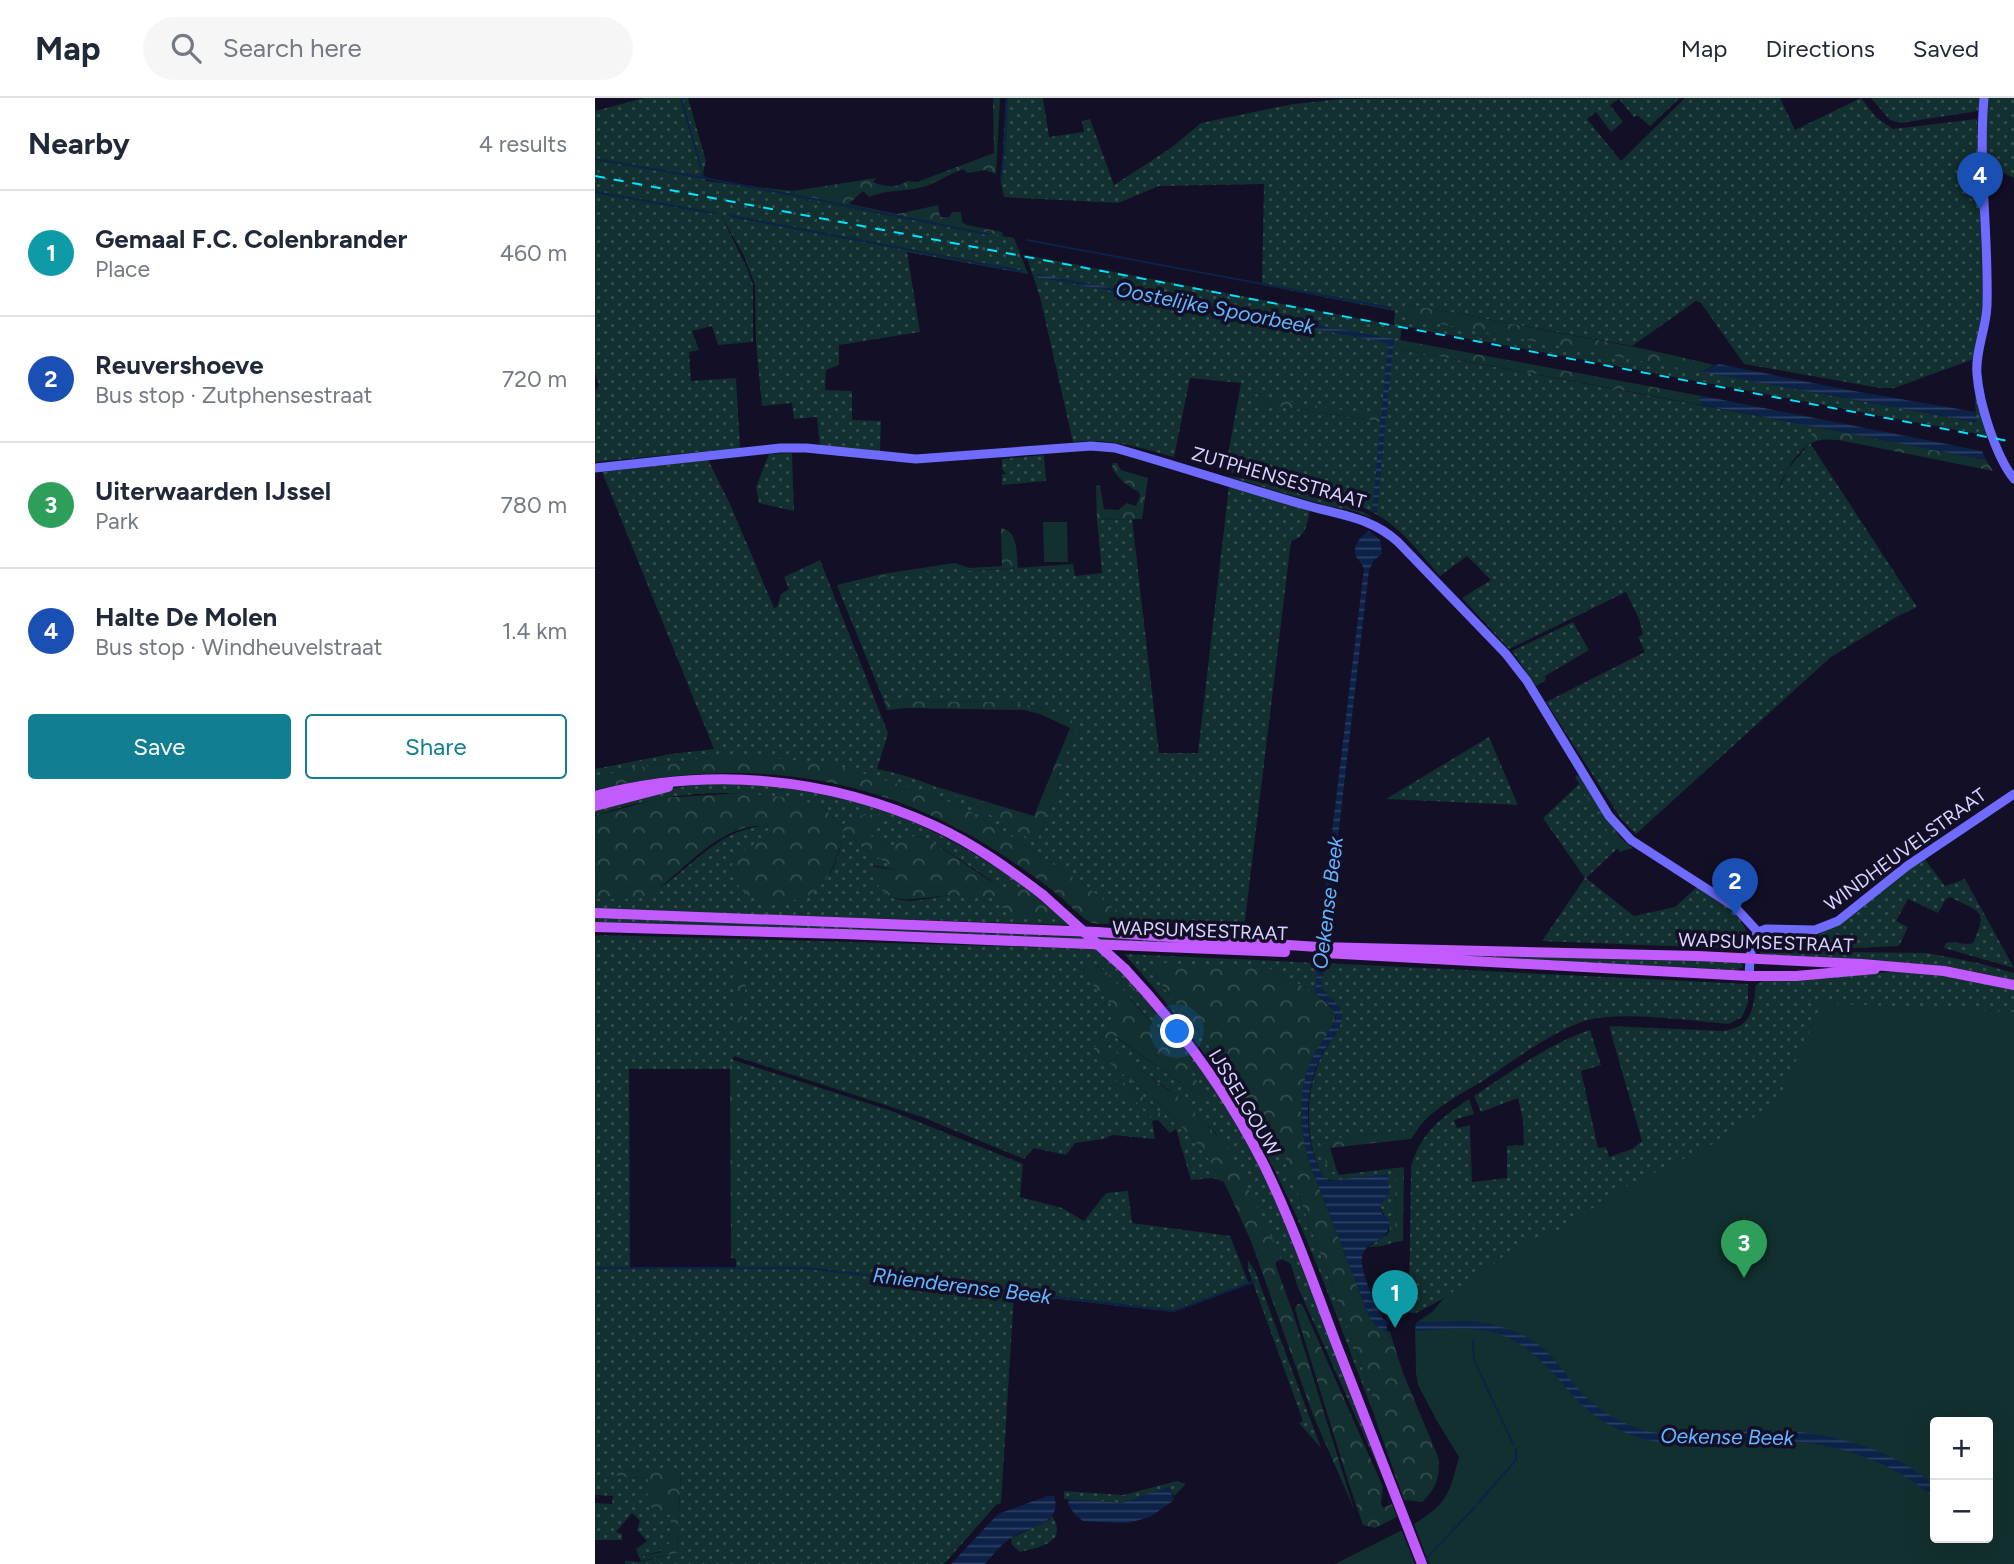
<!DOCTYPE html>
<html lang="en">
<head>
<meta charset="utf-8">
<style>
  :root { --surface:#fff; --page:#f6f6f7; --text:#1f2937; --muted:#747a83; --line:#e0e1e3; --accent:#117e91 }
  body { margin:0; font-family:Figtree,sans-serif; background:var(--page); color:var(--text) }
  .controls { position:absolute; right:21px; bottom:21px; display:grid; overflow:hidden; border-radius:7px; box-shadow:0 7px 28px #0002 }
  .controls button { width:63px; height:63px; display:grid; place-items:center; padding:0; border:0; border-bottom:2px solid var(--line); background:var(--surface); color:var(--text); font:35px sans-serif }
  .you { position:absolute; left:583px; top:934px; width:24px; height:24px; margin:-18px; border:5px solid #fff; border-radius:50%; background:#1a73e8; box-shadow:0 0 0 10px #1a73e833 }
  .badge { display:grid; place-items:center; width:46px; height:46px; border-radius:50%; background:var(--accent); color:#fff; font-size:23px; font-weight:700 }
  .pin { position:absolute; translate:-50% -58px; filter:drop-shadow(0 2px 4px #0008) }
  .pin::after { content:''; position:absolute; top:37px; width:24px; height:21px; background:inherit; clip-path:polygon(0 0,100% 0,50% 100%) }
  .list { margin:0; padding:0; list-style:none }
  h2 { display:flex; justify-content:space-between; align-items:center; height:91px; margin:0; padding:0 28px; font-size:30px }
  h2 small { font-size:23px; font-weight:400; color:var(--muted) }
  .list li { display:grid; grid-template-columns:46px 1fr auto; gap:21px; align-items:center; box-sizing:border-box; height:126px; padding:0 28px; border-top:2px solid var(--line) }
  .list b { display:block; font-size:26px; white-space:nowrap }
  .list p { margin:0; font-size:23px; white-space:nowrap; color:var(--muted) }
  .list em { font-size:23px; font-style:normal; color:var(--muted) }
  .actions { display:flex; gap:14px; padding:21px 28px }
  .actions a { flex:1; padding:16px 0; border:2px solid var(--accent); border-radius:7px; text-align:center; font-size:24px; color:var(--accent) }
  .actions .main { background:var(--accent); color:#fff }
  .icon { flex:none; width:38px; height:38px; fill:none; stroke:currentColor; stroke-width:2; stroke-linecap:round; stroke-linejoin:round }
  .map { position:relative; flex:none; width:1419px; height:1466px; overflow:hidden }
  header { display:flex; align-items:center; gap:42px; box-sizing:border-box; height:98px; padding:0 35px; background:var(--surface); border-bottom:2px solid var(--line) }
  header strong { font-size:33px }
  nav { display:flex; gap:38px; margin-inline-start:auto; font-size:24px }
  .search { width:490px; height:63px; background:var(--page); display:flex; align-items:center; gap:18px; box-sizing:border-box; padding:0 24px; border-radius:38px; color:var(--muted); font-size:26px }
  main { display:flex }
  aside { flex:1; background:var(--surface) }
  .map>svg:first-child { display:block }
</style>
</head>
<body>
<header>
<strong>Map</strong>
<div class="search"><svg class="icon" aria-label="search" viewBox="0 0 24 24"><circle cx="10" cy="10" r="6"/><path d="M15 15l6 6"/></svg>Search here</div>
<nav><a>Map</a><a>Directions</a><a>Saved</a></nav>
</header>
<main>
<aside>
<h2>Nearby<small>4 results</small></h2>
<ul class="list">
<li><span class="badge" style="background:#0f9aa8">1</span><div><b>Gemaal F.C. Colenbrander</b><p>Place</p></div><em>460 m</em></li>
<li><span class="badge" style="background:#1a4fb4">2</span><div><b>Reuvershoeve</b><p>Bus stop · Zutphensestraat</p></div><em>720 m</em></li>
<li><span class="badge" style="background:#2e9e5b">3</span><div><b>Uiterwaarden IJssel</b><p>Park</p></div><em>780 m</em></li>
<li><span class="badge" style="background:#1a4fb4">4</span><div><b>Halte De Molen</b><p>Bus stop · Windheuvelstraat</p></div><em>1.4 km</em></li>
</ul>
<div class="actions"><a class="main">Save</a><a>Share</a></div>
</aside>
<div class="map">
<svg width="1419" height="1466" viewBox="0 0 1419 1466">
  <defs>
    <pattern id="grass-dots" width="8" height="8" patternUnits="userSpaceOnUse" patternTransform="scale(1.75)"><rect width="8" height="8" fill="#12302f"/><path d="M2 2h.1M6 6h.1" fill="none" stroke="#344d4e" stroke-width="1.8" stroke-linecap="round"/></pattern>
    <pattern id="forest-crowns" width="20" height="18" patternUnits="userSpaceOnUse" patternTransform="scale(1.75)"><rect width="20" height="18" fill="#12302f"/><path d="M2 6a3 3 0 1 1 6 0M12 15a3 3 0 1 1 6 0" fill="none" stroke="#344d4e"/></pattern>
    <pattern id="water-rules" width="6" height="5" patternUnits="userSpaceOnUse" patternTransform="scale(1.75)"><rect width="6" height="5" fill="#0c2248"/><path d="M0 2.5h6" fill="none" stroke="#2f4163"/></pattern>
  </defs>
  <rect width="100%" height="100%" fill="#130f26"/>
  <path fill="url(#grass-dots)" fill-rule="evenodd" d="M 49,0 L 93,0 L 111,63 L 108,74 L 111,83 L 198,93 L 199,97 L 213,103 L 419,140 L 433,176 L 312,154 L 325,234 L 244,247 L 244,267 L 231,272 L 230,292 L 257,293 L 257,322 L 286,323 L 285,354 L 225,348 L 222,319 L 199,321 L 197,305 L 167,308 L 161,244 L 160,187 L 149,158 L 126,117 L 152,170 L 158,187 L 158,244 L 123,247 L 117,228 L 97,233 L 104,252 L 94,254 L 96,283 L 141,280 L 145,350 L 0,364 L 0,294 L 4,287 L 0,276 L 0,13 Z
    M 411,0 L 448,0 L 454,39 L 489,34 L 487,23 L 495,21 L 519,87 L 576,50 L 606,25 L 698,6 L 746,1 L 1085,0 L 1055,28 L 1042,17 L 1039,19 L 1024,1 L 1015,7 L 1028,24 L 1016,34 L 1001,14 L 992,21 L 1026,63 L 1090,0 L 1185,0 L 1200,32 L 1266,0 L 1281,19 L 1298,31 L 1382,21 L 1388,204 L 1379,261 L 1299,290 L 1285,290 L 1149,266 L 1106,205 L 1101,203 L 1037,248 L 811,206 L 809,219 L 1381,324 L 1379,270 L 1394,338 L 807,228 L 804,251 L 1222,329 C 1211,355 1186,361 1183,394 L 1192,372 L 1215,345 L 1322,509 L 1303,518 L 1236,559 L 1041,736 L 1026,721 L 951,604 L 1050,554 L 1043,539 L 1048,536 L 1044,521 L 1031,494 L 914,551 L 867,500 L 896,482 L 872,458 L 845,478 C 827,458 808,432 784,418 C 743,392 677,386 630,373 L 646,285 L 595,280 L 579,359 C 545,350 513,339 478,344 L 445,199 L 431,157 L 799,227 L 800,213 L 667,187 L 669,86 L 564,88 L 523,105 L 409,99 L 406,85 ZM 659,304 L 785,318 L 785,324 L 784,324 Z
    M 1276,0 L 1385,0 L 1383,13 L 1306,25 L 1295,22 Z
    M 1393,0 L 1419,0 L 1419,80 L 1391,67 L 1390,28 Z
    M 197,355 L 199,413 L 164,405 L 161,389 L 174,356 Z
    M 449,357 L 451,383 L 407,387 L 407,376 L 411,376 L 407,371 L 407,361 Z
    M 113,362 L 135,406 L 179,510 L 182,509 L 186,496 L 194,491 L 189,479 L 225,462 L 293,635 L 282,671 C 340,682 392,712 441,745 L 465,685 L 461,682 L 483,626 L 445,609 L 414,604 L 289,603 L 243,490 L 288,479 L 361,468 L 381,473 L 478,466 L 480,478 L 507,475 L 502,422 L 537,421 L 564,655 L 603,655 L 634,388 L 715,412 C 712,426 711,439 696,443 L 649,830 L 537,825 L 491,788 L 419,740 L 376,714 L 336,696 L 116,659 L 38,670 L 0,680 L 0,671 L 76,656 L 119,651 L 7,374 Z
    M 631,378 C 655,380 763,406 778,420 L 759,413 L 730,407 Z
    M 978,524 L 994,552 L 950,578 L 951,582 L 941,588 L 917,553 Z
    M 894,639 L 923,707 L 791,701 Z
    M 123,684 C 149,685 178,683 204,688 C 290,706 358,738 429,788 L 425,794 L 409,791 L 349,751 L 324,738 L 293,751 L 272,735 L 274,730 L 285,730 L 254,723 L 246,728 L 226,707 C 194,703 161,696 129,695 C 85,695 41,703 0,718 L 0,709 L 56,693 Z
    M 984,686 L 1023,750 L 991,780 L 1039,818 L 1080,809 L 1102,789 C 1122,802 1162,822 1150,851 L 947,843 L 990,780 L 948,720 Z
    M 166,728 L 175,729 L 175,736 L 140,760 L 180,803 C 225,803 244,775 248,731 L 270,752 L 309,774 L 278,767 C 282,776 287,791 294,797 C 311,809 336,799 355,797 C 368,796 381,803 393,797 L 419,818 C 438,816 461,814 476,827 L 0,811 L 0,800 C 14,801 48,801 60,793 C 97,770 120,734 166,728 Z
    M 1329,760 L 1350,788 L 1370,781 L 1419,870 L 1349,850 L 1351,845 C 1360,842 1369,848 1378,845 C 1394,811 1384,814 1355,799 L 1351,801 L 1343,815 L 1313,801 L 1301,823 L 1313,829 L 1304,848 L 1238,851 L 1231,848 L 1224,838 L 1225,835 Z
    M 0,820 L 566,839 L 615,847 L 0,827 Z
    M 1171,835 L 1217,837 L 1224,849 L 1236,854 L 1332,855 L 1383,865 L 1419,875 L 1419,883 C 1338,860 1250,862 1166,856 L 1162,850 L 1164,839 Z
    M 5,837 L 505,851 C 573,923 635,1000 677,1092 C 722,1192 753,1297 796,1398 L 702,1187 L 696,1166 L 687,1161 L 621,1035 L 573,991 L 512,949 L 519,938 L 607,1000 L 591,968 L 598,961 L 593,955 L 585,960 L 534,898 L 535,886 L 528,892 L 504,868 L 489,870 L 488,876 L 522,912 L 498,952 L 570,1010 L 608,1053 L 629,1084 L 618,1080 L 596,1082 L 581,1031 L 555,1005 L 523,980 L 556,1016 L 560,1041 L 518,1037 L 508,1041 L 480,1045 L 471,1057 L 439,1050 L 429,1061 L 327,1019 L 139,958 L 138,962 L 294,1012 L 428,1066 L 425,1099 L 467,1110 L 489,1123 L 511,1095 L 533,1093 L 537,1125 L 635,1138 L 654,1186 L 578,1214 L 419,1196 L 406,1405 L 401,1407 L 349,1466 L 30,1466 L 30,1463 L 44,1464 L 82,1455 L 86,1374 L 19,1372 L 23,1379 L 53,1380 L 76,1417 L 74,1446 L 66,1453 L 44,1459 L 41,1451 L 52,1443 L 42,1432 L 45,1423 L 37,1415 L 21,1434 L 27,1436 L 27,1442 L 0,1442 L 0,1405 L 17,1406 L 18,1398 L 0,1397 L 0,838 ZM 34,971 L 141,971 L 141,1170 L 35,1169 Z
    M 733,851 L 1141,862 L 1148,867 L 1148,869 L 1142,872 Z
    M 529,856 L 723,865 L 720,895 L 675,871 L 559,877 L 623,959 L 689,1057 L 775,1291 L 779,1306 L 778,1314 C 748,1237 721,1157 685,1083 C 644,1000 592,925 529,856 Z
    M 729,865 L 1153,886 L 1153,905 L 1147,919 L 1134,926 C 1095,923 1018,911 984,925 C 951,938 921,961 891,981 C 868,995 838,1009 822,1032 L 725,1042 L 734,1074 L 742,1073 L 744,1077 L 801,1070 L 800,1144 L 787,1148 L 773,1149 L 793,1136 L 795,1131 L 785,1108 L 794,1093 L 730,1081 C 710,1048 709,999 724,964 C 727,955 733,948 738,940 C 743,931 742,918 744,908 L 726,891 Z
    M 1308,873 L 1334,874 L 1419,891 L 1419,981 L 859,1195 L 821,1215 L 814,1215 L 816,1070 C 824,1036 847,1019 874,1001 L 879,1016 L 859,1022 L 862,1030 L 875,1027 L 877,1084 L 912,1080 L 912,1048 L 929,1047 L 928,1022 L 923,1000 L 886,1014 L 879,998 C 916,974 953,946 995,932 L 1006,967 L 986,973 L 1003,1050 L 1011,1049 L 1014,1059 L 1037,1051 L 1047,1043 L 1014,928 L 1128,933 C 1157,929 1158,912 1161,887 L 1168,883 Z
    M 653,1162 L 660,1173 L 726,1350 L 704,1325 L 708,1323 L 653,1171 Z
    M 582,1383 L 591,1386 L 579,1398 L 574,1390 L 527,1405 L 469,1401 L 469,1393 L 528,1397 Z
    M 457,1418 C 474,1445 444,1449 425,1454 L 417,1447 L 416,1440 L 454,1422 Z"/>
  <path fill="url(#forest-crowns)" d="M 398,0 L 405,0 L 401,76 L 390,72 L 373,75 L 368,71 C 355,76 344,83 331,88 C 313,94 292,91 274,99 L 268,93 L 254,106 L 303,116 L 343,107 L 345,119 L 354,119 L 357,114 L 366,114 L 367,124 L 372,127 L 407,134 L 408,138 L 213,103 L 199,97 L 198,93 L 281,80 L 278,84 C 288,89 304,90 312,83 L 322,84 L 399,55 Z
    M 811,206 L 1050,251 L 1120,267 L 1106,274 L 818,221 L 809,219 Z
    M 805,242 L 1107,298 L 1104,301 L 1107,307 L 804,251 Z
    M 659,298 L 785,318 L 785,324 L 658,304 Z
    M 1222,329 L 1391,362 L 1398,373 L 1244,342 C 1235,342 1225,340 1217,345 C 1201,353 1187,378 1183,394 L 1179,393 L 1191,367 Z
    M 518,365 L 522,365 L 526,372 L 553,380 L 547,421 L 502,422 L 501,387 L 505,388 L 509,411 L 523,412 L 532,405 L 541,408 L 545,398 L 544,394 C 533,389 523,380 517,370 Z
    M 406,430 C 424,434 421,454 423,470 L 374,473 L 361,469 L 288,479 L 243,490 L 242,487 L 287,476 L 360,465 L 374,470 L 407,468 Z
    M 289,603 L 414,604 L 445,609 L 484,626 L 461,681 L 465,685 L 441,745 L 379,707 L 339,688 L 439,718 L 475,630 L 445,616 L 429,612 L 313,610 L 292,612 Z
    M 116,659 L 177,660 L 237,666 L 336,696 L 376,714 L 419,740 L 491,788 L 537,825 C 528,825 502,828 495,824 C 486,820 472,804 463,797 C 442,780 420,765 398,751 C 274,672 140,659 0,692 L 0,680 L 38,670 Z
    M 984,677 L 1024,738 L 1037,750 L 1025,754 L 980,679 Z
    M 149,695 L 193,700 L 226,707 L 246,728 L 261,718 L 283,716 L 288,720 L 288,726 L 285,730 L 274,730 L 272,735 L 292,750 L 319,738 C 326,738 332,742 339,746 C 364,759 399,791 424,794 L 429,788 L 469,821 L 439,817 L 419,819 L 393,797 C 382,804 368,797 356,797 C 323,799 284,815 276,768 L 305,773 L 270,752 L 249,732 C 245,753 238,777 222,792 C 207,806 165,809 149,794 C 141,787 137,775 137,765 L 145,755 L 175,736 L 175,729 C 137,722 103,757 76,780 C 69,785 63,793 55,796 C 39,802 17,802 0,800 L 0,718 L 65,700 Z
    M 138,847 L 151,885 L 146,930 L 138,936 Z
    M 570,865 L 675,871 L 720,895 L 740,913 C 742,929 726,943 719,957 C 702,991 704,1030 715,1066 L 775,1220 L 781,1228 L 795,1234 L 808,1275 L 843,1359 C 846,1378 841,1391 827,1404 L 809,1402 L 778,1314 L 779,1306 L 775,1291 L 689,1057 L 623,959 L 557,874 Z
    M 496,868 L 506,869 L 528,892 L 535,886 L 540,892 L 534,899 L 585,960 L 593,955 L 598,962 L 592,969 L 611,996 L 607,1000 L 520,938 L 512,948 L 587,1002 L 633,1048 L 687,1161 L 681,1164 L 681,1168 L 698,1215 L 759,1411 L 718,1317 L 656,1143 L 629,1084 L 608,1053 L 570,1010 L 498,952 L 521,912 L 488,876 L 489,870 Z
    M 135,966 L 141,971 L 141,1161 L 136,1160 Z
    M 523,980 L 555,1005 L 581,1031 L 575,1035 L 563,1022 L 557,1023 L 556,1016 L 519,986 Z
    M 822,1032 L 816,1041 L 735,1050 L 742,1073 L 734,1074 L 724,1042 Z
    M 809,1069 L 808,1143 L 800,1144 L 801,1070 Z
    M 702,1206 L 707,1206 L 788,1389 L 786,1406 L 788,1410 L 797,1406 L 802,1419 L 780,1430 L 768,1427 L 753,1383 L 700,1211 Z
    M 19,1372 L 86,1373 L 82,1455 L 46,1463 L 44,1459 L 66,1454 L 66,1446 L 74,1446 L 76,1417 L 63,1416 L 52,1404 L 53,1380 L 23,1379 Z"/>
  <path fill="#12302f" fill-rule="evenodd" d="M 448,424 L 472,424 L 473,464 L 449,464 Z
    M 1227,905 L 1419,914 L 1419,1466 L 834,1466 L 819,1426 C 853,1405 854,1396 864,1359 L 842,1323 L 823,1287 L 821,1275 L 820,1228 L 825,1222 L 837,1214 L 849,1200 L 928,1145 L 961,1134 L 1032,1088 L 1113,1049 L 1175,1009 L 1187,994 ZM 1340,1324 L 1393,1324 L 1393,1440 L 1340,1440 Z
    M 805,1433 L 807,1433 L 820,1466 L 740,1466 Z"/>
  <path fill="url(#water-rules)" d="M 442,176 L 799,241 L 782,414 L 777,414 L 793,245 L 442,179 Z
    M 1124,266 L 1253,292 L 1381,314 L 1382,324 L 1106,274 Z
    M 1108,298 L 1387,353 L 1391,362 L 1107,307 L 1104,301 Z
    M 774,433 L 785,442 L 787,456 L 779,462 L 774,472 L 732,834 L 725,833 L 769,471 C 768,467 765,464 762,460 C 755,449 766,438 774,433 Z
    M 723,865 L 729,865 L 726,891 C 733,899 745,905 747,916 C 749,930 735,943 728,954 C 708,990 707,1046 730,1081 L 734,1083 L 793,1076 L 794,1094 L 785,1108 L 787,1116 L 794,1121 C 797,1147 770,1139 767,1160 C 765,1175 781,1206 787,1220 L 793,1224 L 791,1234 L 781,1228 L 775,1220 L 715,1066 C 704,1030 702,992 718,958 C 725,945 735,933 741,920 L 737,909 L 720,895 Z
    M 878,1223 C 898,1226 920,1231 938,1243 C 961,1258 973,1282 993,1301 C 1007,1314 1030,1327 1048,1332 C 1079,1341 1113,1334 1144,1332 C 1211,1329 1289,1342 1340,1388 L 1340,1401 C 1293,1357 1220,1339 1157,1342 C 1120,1343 1081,1351 1045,1340 C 1022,1333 994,1317 978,1298 C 957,1274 938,1249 906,1237 C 880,1227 848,1232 821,1233 L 821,1224 Z
    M 574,1389 L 579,1402 L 555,1419 L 533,1425 L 520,1425 L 488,1423 L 480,1417 L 473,1406 L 474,1401 L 478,1401 L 527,1405 Z
    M 452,1398 L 459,1398 C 469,1428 430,1428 413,1442 C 405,1448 397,1458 390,1466 L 356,1466 L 403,1416 Z"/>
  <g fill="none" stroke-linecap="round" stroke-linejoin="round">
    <path stroke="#0c2248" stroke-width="2" d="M 86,0 L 106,70
      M 0,61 L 109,80
      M 107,76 L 109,80 L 213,100 L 213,103
      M 406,82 L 410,43 L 412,0
      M 0,94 L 119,115
      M 213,100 L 392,136
      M 136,118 L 426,173
      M 432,142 L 796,210
      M 728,846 L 729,834
      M 0,1170 L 62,1170
      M 68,1170 L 211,1170 L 579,1213 L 660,1183
      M 878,1242 L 879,1262 L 918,1346
      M 884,1404 L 921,1362 L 921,1351
      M 829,1463 L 880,1409"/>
    <path stroke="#6f6bff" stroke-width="9" d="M 1389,0 C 1383,69 1394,139 1392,208 C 1391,231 1380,254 1382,276 C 1384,305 1401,359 1419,381
      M 0,370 L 185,350 L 211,350 L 321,361 L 496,348 L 520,350 C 583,368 647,389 710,407 C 744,417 776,419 803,444 L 911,556 L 932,583 L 1014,718 L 1036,742 L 1140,809 L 1163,834
      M 1163,834 L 1171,831 L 1220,832 L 1243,823 L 1312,768 L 1419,696
      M 1154,878 C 1155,863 1155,846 1163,834"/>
    <path stroke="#c25bff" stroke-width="10" d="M 0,698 C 114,668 233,679 340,728 C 379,746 414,771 448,797
      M 0,708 L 73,689
      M 0,815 L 502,834 L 723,849 L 1103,858 L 1267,866 L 1349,873 L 1419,887
      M 0,829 L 248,836 L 690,854
      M 729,855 L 1154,878 L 1201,878 L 1280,871
      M 530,871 C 584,929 632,994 668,1065 C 698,1126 720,1190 744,1253 C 772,1324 800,1395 827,1466"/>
    <path stroke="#00e5ff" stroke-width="2" stroke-dasharray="10 9" stroke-linecap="butt" d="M 0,78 L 1419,344"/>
    <path stroke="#c25bff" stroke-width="10" d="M 448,797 L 530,871"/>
  </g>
  <g text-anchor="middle" stroke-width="7" stroke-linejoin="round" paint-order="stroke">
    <g font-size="19" fill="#d9d4ff" stroke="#130f26">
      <text transform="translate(684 379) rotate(16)" y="7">ZUTPHENSESTRAAT</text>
      <text transform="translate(1310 751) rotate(-36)" y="7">WINDHEUVELSTRAAT</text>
      <text transform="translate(605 832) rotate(2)" y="7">WAPSUMSESTRAAT</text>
      <text transform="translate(1171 844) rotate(2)" y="7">WAPSUMSESTRAAT</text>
      <text transform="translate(650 1004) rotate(59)" y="7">IJSSELGOUW</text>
    </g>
    <g font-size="21" font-style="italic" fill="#62b6ff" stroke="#130f26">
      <text transform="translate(620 210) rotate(11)" y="7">Oostelijke Spoorbeek</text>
      <text transform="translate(733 805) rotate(-83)" y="7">Oekense Beek</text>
      <text transform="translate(367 1188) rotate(7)" y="7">Rhienderense Beek</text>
      <text transform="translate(1132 1339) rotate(1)" y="7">Oekense Beek</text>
    </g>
  </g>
</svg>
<div class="controls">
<button>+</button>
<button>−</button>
</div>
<div class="you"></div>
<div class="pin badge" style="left:800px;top:1230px;background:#0f9aa8">1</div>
<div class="pin badge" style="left:1140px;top:818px;background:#1a4fb4">2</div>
<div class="pin badge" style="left:1149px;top:1180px;background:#2e9e5b">3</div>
<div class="pin badge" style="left:1385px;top:112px;background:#1a4fb4">4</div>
</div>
</main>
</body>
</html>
